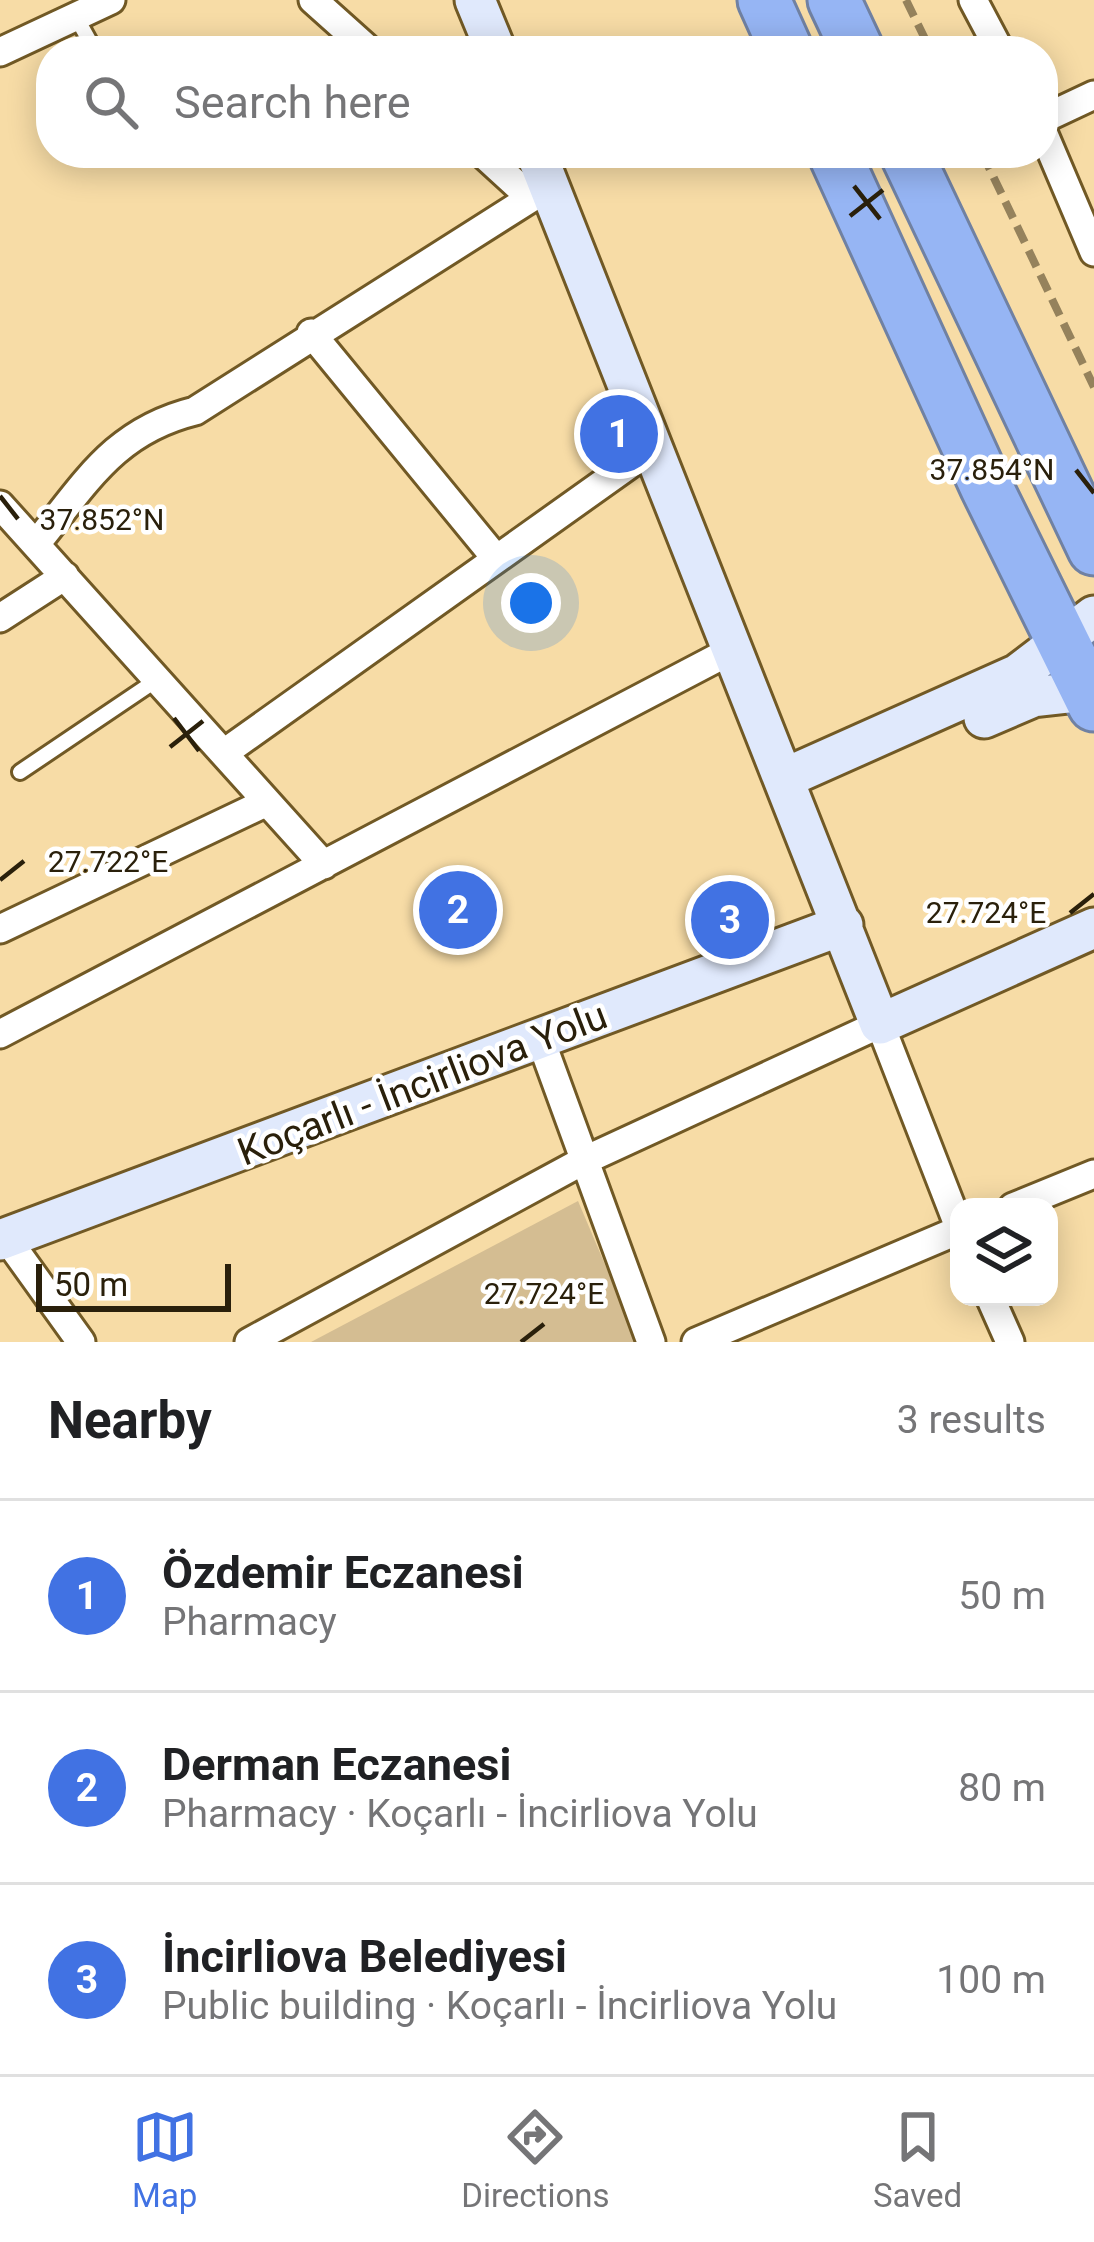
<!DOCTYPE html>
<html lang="en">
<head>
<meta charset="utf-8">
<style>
  :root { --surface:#fff; --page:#f6f6f6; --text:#202124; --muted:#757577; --line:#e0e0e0; --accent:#4172e3 }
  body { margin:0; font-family:Roboto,sans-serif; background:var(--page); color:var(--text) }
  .controls { position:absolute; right:36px; bottom:36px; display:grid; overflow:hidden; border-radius:24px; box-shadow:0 6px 30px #0003 }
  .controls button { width:108px; height:108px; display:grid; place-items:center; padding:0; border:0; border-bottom:3px solid var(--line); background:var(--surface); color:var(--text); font:60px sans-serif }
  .scale { position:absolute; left:36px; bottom:30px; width:195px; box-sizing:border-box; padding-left:12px; border:6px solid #2a200b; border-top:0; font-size:33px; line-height:42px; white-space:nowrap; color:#2a200b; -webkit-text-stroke:9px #fff; paint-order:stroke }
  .you { position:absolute; left:531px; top:603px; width:42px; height:42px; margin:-30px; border:9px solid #fff; border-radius:50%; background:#1a73e8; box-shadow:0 0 0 18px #1a73e833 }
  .badge { display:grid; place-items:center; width:78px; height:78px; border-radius:50%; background:var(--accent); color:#fff; font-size:39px; font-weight:700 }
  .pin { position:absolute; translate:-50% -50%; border:6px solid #fff; box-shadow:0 3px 12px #0006 }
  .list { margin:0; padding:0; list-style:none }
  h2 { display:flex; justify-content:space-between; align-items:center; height:156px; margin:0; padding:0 48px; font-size:51px }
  h2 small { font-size:39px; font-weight:400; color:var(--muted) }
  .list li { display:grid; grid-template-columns:78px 1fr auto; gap:36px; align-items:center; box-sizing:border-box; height:192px; padding:0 48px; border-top:3px solid var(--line) }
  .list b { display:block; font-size:45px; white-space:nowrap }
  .list p { margin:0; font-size:39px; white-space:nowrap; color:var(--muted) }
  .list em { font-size:39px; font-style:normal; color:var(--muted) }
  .icon { flex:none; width:66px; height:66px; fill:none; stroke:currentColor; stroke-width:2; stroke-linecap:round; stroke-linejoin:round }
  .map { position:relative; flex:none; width:1094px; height:1342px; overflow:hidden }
  .search { position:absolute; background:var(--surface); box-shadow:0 6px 30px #0003; left:36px; right:36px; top:36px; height:132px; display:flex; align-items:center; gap:30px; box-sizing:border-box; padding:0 42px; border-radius:48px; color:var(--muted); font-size:45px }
  .sheet { height:732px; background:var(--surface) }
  nav { display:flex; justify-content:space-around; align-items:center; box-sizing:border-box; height:168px; border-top:3px solid var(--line); background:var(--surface); font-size:33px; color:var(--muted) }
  nav a { display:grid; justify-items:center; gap:6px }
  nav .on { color:var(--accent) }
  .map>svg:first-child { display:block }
</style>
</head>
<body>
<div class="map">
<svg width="1094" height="1342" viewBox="0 0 1094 1342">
  <rect width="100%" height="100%" fill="#f7dca6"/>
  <path fill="#d4bd92" d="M 578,1201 L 638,1342 L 311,1342 Z"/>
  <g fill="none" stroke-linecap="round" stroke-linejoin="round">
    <defs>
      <path id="lane" d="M 75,15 L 95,51
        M 20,772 L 158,679"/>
      <path id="street" d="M 313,0 L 370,51
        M 973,0 L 1000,51
        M 0,52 L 111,0
        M 1043,119 L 1094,95
        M 1043,132 L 1094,252
        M 482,153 L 531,198
        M 311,333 L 494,556
        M 0,505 L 324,865
        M 36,544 C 86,483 114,431 195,411 L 550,186
        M 0,618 L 65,576
        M 224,753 L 654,447
        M 0,929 L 267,802
        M 0,1034 L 734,649
        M 540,1038 L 651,1342
        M 1013,1207 L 1094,1174
        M 7,1239 L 81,1342
        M 990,1297 L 1010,1342
        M 249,1342 L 581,1162 L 880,1024 L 959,1227
        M 696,1342 L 959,1230"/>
      <path id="secondary" d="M 475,0 L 496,51
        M 536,153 L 880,1024 L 1094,928
        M 984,718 L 1033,697 L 1094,690
        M 785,778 L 1018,674 L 1094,616
        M 0,1240 L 843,925"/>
      <path id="highway" d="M 764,0 L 787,51
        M 834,0 L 858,51
        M 834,153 L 986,486 L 1094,705
        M 906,153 L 1094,549"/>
    </defs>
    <use href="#lane" stroke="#715925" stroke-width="20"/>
    <use href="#street" stroke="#715925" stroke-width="33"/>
    <use href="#secondary" stroke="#715925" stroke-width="45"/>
    <use href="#highway" stroke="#7081a2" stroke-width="57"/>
    <use href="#lane" stroke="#fff" stroke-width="14"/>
    <use href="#street" stroke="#fff" stroke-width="27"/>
    <use href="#secondary" stroke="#e0e9fc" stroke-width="39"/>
    <use href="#highway" stroke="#96b5f4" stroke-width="51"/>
    <path stroke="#95825c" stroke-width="8" stroke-dasharray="18 9" stroke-linecap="butt" d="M 906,0 L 931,51
      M 982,153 L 1094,387"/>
  </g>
  <path fill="none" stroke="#2a200b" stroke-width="4.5" d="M 854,186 L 880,219M 850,216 L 883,190M 1076,470 L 1094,493M 0,496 L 18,519M 174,718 L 199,751M 170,747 L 203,721M 0,880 L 24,861M 1070,913 L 1094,894M 521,1342 L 544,1324"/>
  <g text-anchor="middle" stroke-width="9" stroke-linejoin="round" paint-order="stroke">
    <g font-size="39" fill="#2a200b" stroke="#fff">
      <text transform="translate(422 1083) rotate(-21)" y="14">Koçarlı - İncirliova Yolu</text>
    </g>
  </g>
  <g font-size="30" text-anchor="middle" fill="#2a200b" stroke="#fff" stroke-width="9" stroke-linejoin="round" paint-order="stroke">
    <text x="992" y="480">37.854°N</text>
    <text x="102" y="530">37.852°N</text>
    <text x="108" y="872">27.722°E</text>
    <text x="986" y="923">27.724°E</text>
    <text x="544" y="1304">27.724°E</text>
  </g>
</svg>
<div class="controls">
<button><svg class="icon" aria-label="layers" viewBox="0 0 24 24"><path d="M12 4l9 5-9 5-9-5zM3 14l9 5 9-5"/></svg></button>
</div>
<div class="scale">50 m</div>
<div class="you"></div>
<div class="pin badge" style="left:619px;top:434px">1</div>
<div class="pin badge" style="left:458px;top:910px">2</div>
<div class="pin badge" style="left:730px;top:920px">3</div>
<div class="search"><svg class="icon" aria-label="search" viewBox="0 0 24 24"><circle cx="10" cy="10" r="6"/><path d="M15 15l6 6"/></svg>Search here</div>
</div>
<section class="sheet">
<h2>Nearby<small>3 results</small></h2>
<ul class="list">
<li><span class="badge">1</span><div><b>Özdemir Eczanesi</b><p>Pharmacy</p></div><em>50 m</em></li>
<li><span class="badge">2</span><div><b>Derman Eczanesi</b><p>Pharmacy · Koçarlı - İncirliova Yolu</p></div><em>80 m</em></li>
<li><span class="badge">3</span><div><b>İncirliova Belediyesi</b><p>Public building · Koçarlı - İncirliova Yolu</p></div><em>100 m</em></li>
</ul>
</section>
<nav>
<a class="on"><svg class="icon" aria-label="map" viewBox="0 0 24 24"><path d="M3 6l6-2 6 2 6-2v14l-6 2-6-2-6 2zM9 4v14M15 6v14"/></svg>Map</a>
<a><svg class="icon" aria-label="directions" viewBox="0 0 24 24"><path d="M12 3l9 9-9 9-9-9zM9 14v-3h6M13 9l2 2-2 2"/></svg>Directions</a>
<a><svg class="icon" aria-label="saved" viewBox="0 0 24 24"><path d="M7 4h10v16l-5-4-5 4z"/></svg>Saved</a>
</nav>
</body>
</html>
